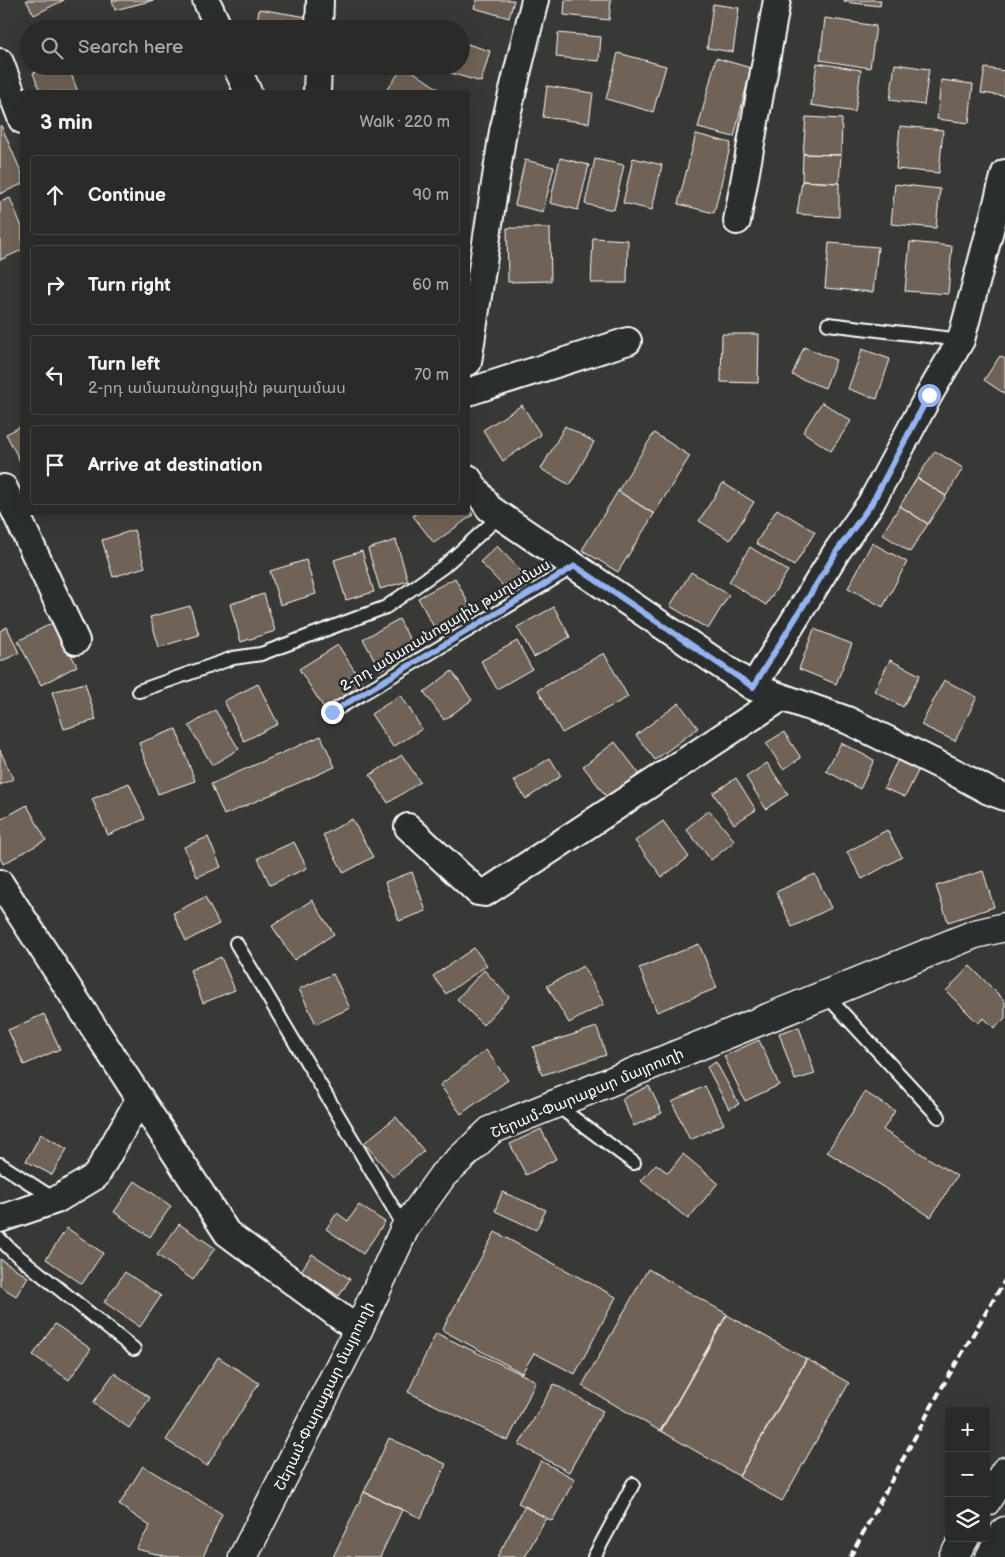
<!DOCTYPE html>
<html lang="en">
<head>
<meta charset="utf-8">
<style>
  :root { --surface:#2a2a28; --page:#323230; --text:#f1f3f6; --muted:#a5a7a8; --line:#464645 }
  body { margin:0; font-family:"Balsamiq Sans","Noto Sans Armenian",sans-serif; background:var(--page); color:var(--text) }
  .controls { position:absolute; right:15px; bottom:15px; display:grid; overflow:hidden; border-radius:5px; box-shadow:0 5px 20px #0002 }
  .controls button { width:45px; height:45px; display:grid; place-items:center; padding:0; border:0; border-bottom:1px solid var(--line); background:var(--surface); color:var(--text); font:25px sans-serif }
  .stop { position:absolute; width:15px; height:15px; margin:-11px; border:4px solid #95b2f1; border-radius:50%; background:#fff }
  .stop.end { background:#95b2f1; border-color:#fff; box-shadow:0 1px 5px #0008 }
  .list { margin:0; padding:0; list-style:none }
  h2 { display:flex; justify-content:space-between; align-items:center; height:65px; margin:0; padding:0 20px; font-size:21px }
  h2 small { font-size:16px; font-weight:400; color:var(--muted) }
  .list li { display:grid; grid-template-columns:32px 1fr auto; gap:15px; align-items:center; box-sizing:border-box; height:80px; margin:0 10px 10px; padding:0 10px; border:1px solid var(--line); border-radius:5px }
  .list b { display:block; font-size:19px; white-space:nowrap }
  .list p { margin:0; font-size:16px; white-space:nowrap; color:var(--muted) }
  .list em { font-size:16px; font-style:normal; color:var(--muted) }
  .icon { flex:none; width:28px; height:28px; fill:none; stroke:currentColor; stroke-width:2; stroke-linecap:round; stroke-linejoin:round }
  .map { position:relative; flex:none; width:1005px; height:1557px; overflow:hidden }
  .search { position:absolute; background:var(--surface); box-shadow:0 5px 20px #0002; left:20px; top:20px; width:450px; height:55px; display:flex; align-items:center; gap:12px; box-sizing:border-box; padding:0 18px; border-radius:28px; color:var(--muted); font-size:19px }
  .panel { position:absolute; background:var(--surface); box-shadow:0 5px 20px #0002; left:20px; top:90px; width:450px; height:425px; border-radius:5px }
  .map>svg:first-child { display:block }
</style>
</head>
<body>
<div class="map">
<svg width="1005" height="1557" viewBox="0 0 1005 1557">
  <rect width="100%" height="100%" fill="#383836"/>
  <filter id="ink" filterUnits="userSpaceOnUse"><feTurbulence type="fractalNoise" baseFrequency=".02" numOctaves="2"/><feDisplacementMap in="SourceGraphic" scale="10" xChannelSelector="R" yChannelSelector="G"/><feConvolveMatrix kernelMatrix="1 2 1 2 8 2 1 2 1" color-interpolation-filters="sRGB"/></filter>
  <g filter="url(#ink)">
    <path fill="#706257" stroke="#fff" d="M 26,0 L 64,0 L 34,15 Z
      M 112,0 L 154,0 L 115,10 Z
      M 477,0 L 514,0 L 509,18 L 474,8 Z
      M 565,0 L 611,0 L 609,20 L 564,15 Z
      M 844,0 L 881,0 L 880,6 L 844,2 Z
      M 713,4 L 739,8 L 733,52 L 707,48 Z
      M 259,9 L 307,17 L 305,29 L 256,29 Z
      M 825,18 L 876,26 L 870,68 L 820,60 Z
      M 191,21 L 194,29 L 171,29 Z
      M 558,33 L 601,37 L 599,61 L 556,57 Z
      M 461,42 L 490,51 L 481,82 L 444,71 L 445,66 L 461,66 Z
      M 618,53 L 666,66 L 653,112 L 606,99 Z
      M 716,58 L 751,68 L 734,137 L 698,128 Z
      M 817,63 L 861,70 L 855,112 L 811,105 Z
      M 895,64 L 929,69 L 924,105 L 890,100 Z
      M 52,66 L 68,66 L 78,92 L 40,92 L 33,73 Z
      M 404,66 L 405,66 L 440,90 L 438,92 L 385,92 Z
      M 985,68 L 1005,71 L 1005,96 L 981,93 Z
      M 941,80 L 973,84 L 969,123 L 937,119 Z
      M 547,86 L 593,93 L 589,123 L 543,117 Z
      M 806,117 L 842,119 L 841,155 L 803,154 Z
      M 1,125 L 22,174 L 22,184 L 0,194 L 0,126 Z
      M 900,126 L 943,130 L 939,173 L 896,169 Z
      M 696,134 L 731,143 L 714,213 L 678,204 Z
      M 803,154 L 841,155 L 839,183 L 802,181 Z
      M 560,158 L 589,165 L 578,210 L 550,203 Z
      M 633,158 L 662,165 L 652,210 L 623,203 Z
      M 595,159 L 624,165 L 614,210 L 585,204 Z
      M 525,160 L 554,167 L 543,212 L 515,205 Z
      M 802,181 L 839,183 L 839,217 L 797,214 Z
      M 895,184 L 940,189 L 936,228 L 891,224 Z
      M 10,198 L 22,227 L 22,250 L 0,260 L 0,202 Z
      M 507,228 L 550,228 L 551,281 L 508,282 Z
      M 593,238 L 628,240 L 627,283 L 591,283 Z
      M 910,242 L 952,246 L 948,294 L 905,291 Z
      M 829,243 L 878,247 L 873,292 L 825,288 Z
      M 722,334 L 759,334 L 758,383 L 721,382 Z
      M 804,347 L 836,360 L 825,388 L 792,375 Z
      M 862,349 L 890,359 L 877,399 L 848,389 Z
      M 1000,356 L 1005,359 L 1005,394 L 984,380 Z
      M 822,402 L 851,421 L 831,451 L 803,432 Z
      M 522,405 L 541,435 L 503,461 L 483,430 Z
      M 22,426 L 22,465 L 6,434 Z
      M 565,426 L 594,442 L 570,485 L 541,469 Z
      M 654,433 L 690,456 L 654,514 L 618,491 Z
      M 935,451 L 963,468 L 946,496 L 917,478 Z
      M 917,478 L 946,496 L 928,524 L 900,506 Z
      M 723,483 L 754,502 L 730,540 L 699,521 Z
      M 618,491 L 654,514 L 618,572 L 582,550 Z
      M 900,506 L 928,524 L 910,552 L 882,534 Z
      M 468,508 L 473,515 L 434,543 L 413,516 L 418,512 L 468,512 Z
      M 777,509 L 815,532 L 794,566 L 756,543 Z
      M 134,530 L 145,567 L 113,577 L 102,540 Z
      M 396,540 L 408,581 L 380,589 L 368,549 Z
      M 872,543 L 907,562 L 883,607 L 848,588 Z
      M 497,546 L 524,574 L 507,590 L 480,562 Z
      M 750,547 L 788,571 L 766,605 L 729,582 Z
      M 362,551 L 374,592 L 346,600 L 334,560 Z
      M 306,560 L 316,594 L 280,605 L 270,571 Z
      M 691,572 L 729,595 L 708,629 L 670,606 Z
      M 455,578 L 472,610 L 435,629 L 418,598 Z
      M 264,594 L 275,631 L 241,642 L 230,604 Z
      M 190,606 L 199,635 L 159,647 L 150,617 Z
      M 554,607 L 570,637 L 534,657 L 517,627 Z
      M 399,619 L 416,651 L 380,670 L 363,639 Z
      M 54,622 L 77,666 L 41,685 L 18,641 Z
      M 7,627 L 19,653 L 0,662 L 0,631 Z
      M 814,629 L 852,644 L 836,684 L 799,669 Z
      M 517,641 L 532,669 L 497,689 L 481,661 Z
      M 338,645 L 363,684 L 324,708 L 299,669 Z
      M 604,653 L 628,697 L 562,733 L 538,690 Z
      M 890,660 L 920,675 L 903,707 L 874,691 Z
      M 452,671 L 472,700 L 444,720 L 424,692 Z
      M 944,680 L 977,697 L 955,741 L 921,725 Z
      M 85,683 L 96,720 L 64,729 L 52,692 Z
      M 258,684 L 278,724 L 244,741 L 224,701 Z
      M 401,695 L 422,729 L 393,747 L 371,714 Z
      M 679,703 L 698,728 L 655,760 L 636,735 Z
      M 215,710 L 239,749 L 212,765 L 189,726 Z
      M 176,729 L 195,781 L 158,794 L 139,743 Z
      M 784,732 L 801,758 L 783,769 L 766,743 Z
      M 321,736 L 335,767 L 224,815 L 211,784 Z
      M 615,742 L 641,776 L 609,800 L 583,766 Z
      M 841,743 L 874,760 L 860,789 L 826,771 Z
      M 0,750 L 13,779 L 0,785 Z
      M 901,753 L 922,763 L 905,797 L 884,788 Z
      M 402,755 L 420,782 L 388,803 L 370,775 Z
      M 550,758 L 561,776 L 526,799 L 514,781 Z
      M 767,763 L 788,794 L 766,809 L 746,777 Z
      M 736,778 L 756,810 L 734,824 L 713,793 Z
      M 129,783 L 145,819 L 108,835 L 92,799 Z
      M 27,805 L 46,840 L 3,864 L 0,858 L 0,820 Z
      M 709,810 L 735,841 L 711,860 L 686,829 Z
      M 352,819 L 373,857 L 344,873 L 323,835 Z
      M 663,821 L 689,857 L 662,877 L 635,841 Z
      M 887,830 L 902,857 L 862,879 L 847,852 Z
      M 208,837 L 221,867 L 197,877 L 184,847 Z
      M 294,842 L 307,868 L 270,885 L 258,858 Z
      M 983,871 L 994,907 L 948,922 L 936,886 Z
      M 412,872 L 426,911 L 399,921 L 385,882 Z
      M 815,874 L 831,908 L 792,927 L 776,892 Z
      M 205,897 L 219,924 L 186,941 L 173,913 Z
      M 312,900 L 334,934 L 294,960 L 272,926 Z
      M 699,944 L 717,988 L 657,1012 L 639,968 Z
      M 474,948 L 487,965 L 446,994 L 433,976 Z
      M 221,957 L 235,990 L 203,1003 L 190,970 Z
      M 583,966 L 604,1004 L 569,1023 L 547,986 Z
      M 970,966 L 1005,1001 L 1005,1018 L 994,1028 L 984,1018 L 978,1023 L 946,991 Z
      M 484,970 L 509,997 L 483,1025 L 457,999 Z
      M 333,974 L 350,1008 L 316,1024 L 299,989 Z
      M 44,1014 L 60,1049 L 24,1065 L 8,1030 Z
      M 597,1027 L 606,1055 L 542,1075 L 533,1047 Z
      M 799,1027 L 815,1074 L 795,1080 L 779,1033 Z
      M 759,1040 L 779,1085 L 745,1101 L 724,1056 Z
      M 486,1050 L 508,1080 L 461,1114 L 440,1085 Z
      M 716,1062 L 739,1104 L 729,1109 L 707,1067 Z
      M 649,1086 L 662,1113 L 634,1126 L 622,1099 Z
      M 705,1086 L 724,1124 L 690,1140 L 672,1102 Z
      M 865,1092 L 895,1111 L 883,1130 L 957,1176 L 931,1217 L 827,1152 Z
      M 396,1117 L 424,1151 L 393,1177 L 364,1143 Z
      M 541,1129 L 556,1159 L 526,1175 L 510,1144 Z
      M 41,1134 L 67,1149 L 52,1175 L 26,1161 Z
      M 683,1154 L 718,1183 L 688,1219 L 641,1181 L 656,1164 L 668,1173 Z
      M 135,1181 L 171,1206 L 150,1237 L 114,1212 Z
      M 502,1192 L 546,1210 L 536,1230 L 495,1211 Z
      M 359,1205 L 385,1222 L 363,1254 L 326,1229 L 337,1213 L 348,1221 Z
      M 179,1224 L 215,1248 L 193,1280 L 157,1255 Z
      M 67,1228 L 103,1253 L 82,1284 L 46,1259 Z
      M 495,1232 L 616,1297 L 575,1374 L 534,1353 L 522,1373 L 442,1330 Z
      M 312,1254 L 350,1279 L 339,1296 L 301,1271 Z
      M 0,1259 L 28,1277 L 16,1296 L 0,1286 Z
      M 648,1269 L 727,1314 L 660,1431 L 582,1386 Z
      M 125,1272 L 161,1296 L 140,1327 L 104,1302 Z
      M 727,1315 L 806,1359 L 739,1476 L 661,1431 Z
      M 55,1324 L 91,1349 L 69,1380 L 33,1355 Z
      M 436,1333 L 536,1381 L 508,1441 L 408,1392 Z
      M 218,1357 L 259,1383 L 207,1466 L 166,1440 Z
      M 807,1359 L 849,1383 L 782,1501 L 739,1477 Z
      M 114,1373 L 150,1398 L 129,1428 L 93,1403 Z
      M 554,1384 L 603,1411 L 569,1472 L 519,1445 Z
      M 389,1438 L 446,1464 L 421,1518 L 364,1492 Z
      M 541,1461 L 575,1479 L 552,1521 L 518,1503 Z
      M 143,1466 L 222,1514 L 203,1557 L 169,1557 L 136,1549 L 150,1526 L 119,1505 Z
      M 364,1492 L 402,1510 L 380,1557 L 333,1557 Z
      M 525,1506 L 546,1518 L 525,1557 L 497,1557 Z"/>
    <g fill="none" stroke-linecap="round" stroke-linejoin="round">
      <defs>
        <path id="service" d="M 828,324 L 961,340
          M 139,691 L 233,658 L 261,654 L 386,607 L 443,567 L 500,516
          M 332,712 L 575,566
          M 236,943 L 405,1228
          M 825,994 L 939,1117
          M 555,1104 L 634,1163
          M 0,1164 L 56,1200
          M 0,1239 L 12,1251 L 134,1349
          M 594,1557 L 633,1484"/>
        <path id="minor" d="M 206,0 L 219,29
          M 319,29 L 320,0
          M 0,62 L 22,120
          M 236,66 L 248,92
          M 317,92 L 318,66
          M 737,221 L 777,0
          M 468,362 L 503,131 L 535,0
          M 468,392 L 628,341
          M 468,478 L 489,508 L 753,687 L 847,720 L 954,772 L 989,791 L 1005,797
          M 4,488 L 76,641
          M 753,687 L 837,551 L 871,503 L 929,395 L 961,340 L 1005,173
          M 408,827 L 478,892 L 485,893 L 781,698
          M 0,883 L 227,1233 L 358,1330
          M 0,1219 L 56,1200 L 96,1176 L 140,1098"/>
        <path id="tertiary" d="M 243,1557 L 358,1330 L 405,1228 L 443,1175 L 491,1130 L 975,934 L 1005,927"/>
        <path id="trunk" d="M 986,1502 L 1005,1471
          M 953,1557 L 965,1538
          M 990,1557 L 1005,1531"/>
      </defs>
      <use href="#service" stroke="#fff" stroke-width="16"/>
      <use href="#minor" stroke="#fff" stroke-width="30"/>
      <use href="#tertiary" stroke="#fff" stroke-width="31"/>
      <use href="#trunk" stroke="#fff" stroke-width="31"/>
      <use href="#service" stroke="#2a2d2e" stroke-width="12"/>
      <use href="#minor" stroke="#2a2d2e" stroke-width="26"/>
      <use href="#tertiary" stroke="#2a2d2e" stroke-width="28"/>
      <use href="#trunk" stroke="#2a2d2e" stroke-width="28"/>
      <path stroke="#fff" stroke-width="4" stroke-dasharray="8 4" stroke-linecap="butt" d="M 850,1557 L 941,1389 L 1005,1280"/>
    </g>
  </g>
  <g fill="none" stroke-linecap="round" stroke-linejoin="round" filter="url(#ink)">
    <path stroke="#95b2f1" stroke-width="6" d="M 332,712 L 575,566 L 753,687 L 837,551 L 872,503 L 929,395"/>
  </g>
  <g text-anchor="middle" stroke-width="5" stroke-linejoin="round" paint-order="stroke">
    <g font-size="15" fill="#fff" stroke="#2a2d2e">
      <text transform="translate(445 625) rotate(-31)" y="5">2-րդ ամառանոցային թաղամաս</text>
      <text transform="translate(587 1093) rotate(-23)" y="5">Շերամ-Փարաքար մայրուղի</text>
      <text transform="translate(324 1396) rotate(-64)" y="5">Շերամ-Փարաքար մայրուղի</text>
    </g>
  </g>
</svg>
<div class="controls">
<button>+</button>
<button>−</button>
<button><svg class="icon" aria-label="layers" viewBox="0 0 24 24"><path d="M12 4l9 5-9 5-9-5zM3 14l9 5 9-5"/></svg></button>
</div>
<div class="stop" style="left:929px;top:395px"></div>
<div class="stop end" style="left:332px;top:712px"></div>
<div class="search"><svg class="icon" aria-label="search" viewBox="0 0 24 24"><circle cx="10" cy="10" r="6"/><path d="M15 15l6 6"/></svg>Search here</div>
<section class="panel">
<h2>3 min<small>Walk · 220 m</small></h2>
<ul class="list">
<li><svg class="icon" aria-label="ahead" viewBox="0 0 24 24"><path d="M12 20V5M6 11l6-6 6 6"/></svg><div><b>Continue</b></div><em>90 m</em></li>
<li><svg class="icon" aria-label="right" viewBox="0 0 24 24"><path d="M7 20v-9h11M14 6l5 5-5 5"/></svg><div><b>Turn right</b></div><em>60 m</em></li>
<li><svg class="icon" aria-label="left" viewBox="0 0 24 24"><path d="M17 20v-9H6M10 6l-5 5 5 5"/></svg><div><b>Turn left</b><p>2-րդ ամառանոցային թաղամաս</p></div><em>70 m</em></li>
<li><svg class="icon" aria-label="arrive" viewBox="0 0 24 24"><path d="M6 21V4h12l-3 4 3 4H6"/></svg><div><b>Arrive at destination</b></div></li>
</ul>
</section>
</div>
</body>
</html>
